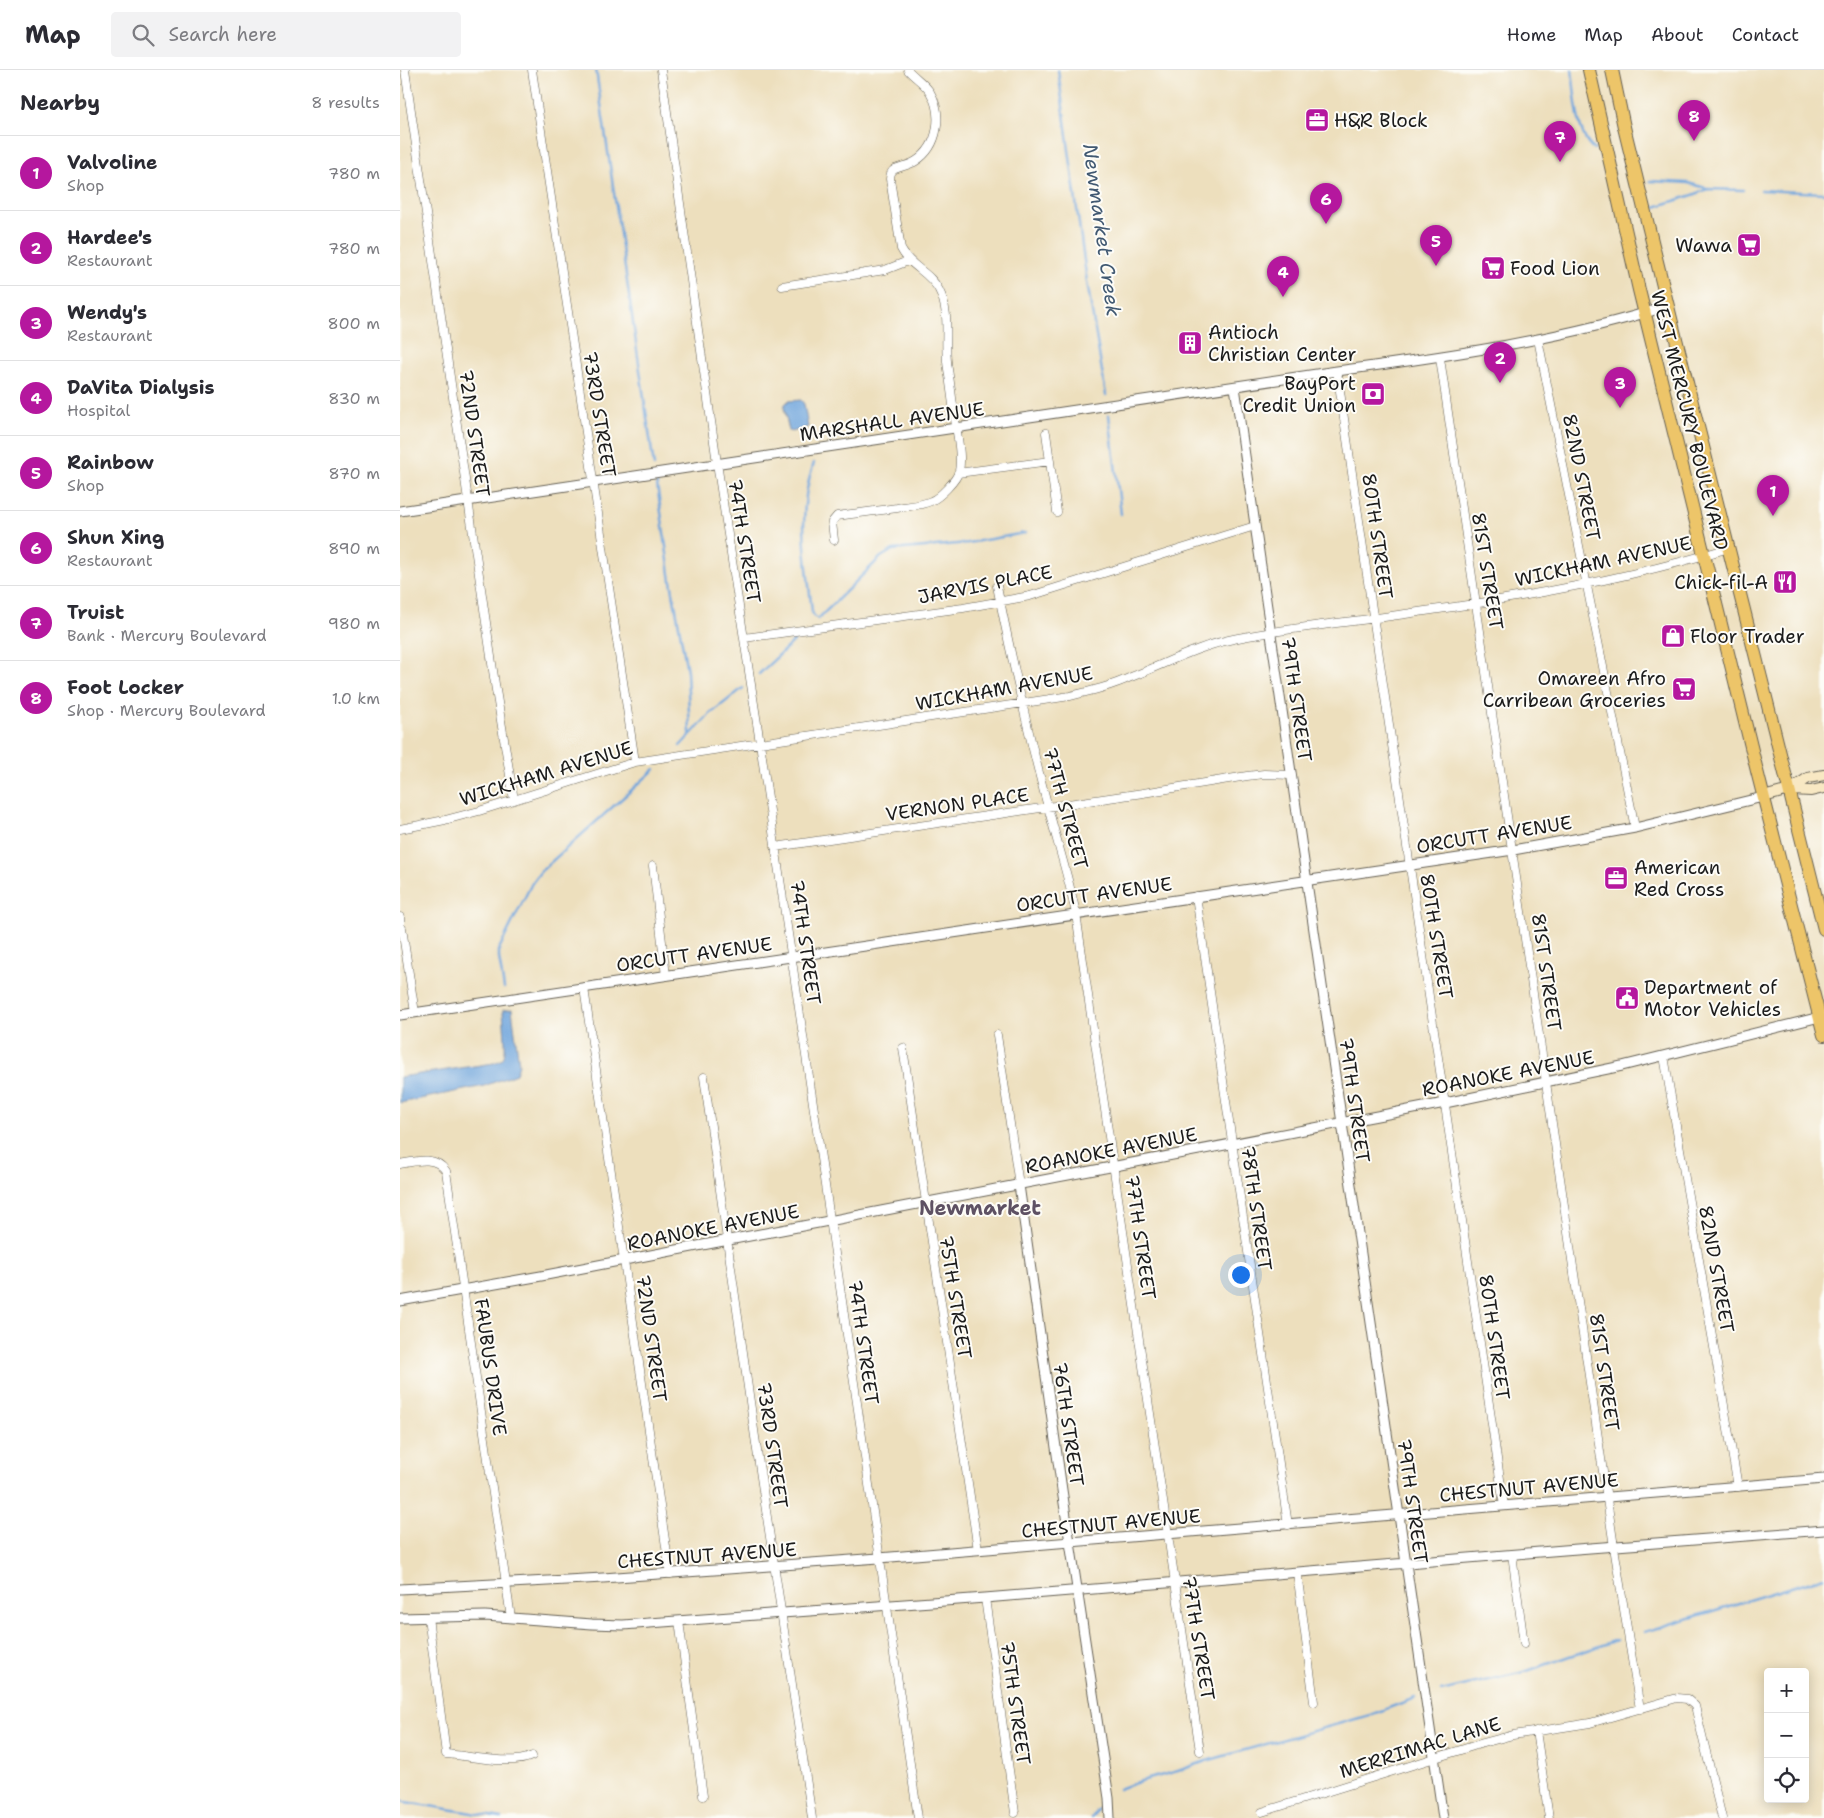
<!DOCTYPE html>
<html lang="en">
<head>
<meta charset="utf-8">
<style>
  :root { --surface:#fff; --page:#f2f2f3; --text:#2b2b33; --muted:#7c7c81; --line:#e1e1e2; --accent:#b5179e }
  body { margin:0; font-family:"Shantell Sans",sans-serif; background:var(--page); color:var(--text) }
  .controls { position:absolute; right:15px; bottom:15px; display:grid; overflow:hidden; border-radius:5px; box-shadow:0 2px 12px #0003 }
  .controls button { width:45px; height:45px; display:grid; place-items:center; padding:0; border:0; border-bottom:1px solid var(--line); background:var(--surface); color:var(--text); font:25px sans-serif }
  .you { position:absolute; left:840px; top:1204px; width:18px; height:18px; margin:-12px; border:4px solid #fff; border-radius:50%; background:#1a73e8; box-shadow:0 0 0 8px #1a73e833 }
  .badge { display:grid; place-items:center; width:32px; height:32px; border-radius:50%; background:var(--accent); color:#fff; font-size:16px; font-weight:700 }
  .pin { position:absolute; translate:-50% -41px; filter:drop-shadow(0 1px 2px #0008) }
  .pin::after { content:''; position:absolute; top:26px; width:18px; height:15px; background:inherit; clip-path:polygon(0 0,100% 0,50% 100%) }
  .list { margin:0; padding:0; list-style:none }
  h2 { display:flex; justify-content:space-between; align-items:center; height:65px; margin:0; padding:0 20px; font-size:21px }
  h2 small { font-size:16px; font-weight:400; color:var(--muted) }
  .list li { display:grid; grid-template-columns:32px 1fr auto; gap:15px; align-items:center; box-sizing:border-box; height:75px; padding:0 20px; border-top:1px solid var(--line) }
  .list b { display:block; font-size:19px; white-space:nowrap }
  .list p { margin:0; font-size:16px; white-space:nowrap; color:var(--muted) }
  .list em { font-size:16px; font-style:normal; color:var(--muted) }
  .icon { flex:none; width:28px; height:28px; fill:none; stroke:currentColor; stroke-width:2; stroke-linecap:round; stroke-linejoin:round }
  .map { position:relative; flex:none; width:1424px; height:1748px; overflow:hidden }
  header { display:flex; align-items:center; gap:30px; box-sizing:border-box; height:70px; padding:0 25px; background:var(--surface); border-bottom:1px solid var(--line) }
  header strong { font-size:24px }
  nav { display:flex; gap:28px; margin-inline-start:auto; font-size:18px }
  .search { width:350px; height:45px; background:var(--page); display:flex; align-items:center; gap:12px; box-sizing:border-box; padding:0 18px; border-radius:5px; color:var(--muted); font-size:19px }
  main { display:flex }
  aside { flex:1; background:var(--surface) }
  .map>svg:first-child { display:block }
</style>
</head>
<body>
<header>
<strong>Map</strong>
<div class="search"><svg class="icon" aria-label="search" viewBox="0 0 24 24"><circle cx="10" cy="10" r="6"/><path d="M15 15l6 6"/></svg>Search here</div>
<nav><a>Home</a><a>Map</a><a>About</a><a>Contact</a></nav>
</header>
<main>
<aside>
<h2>Nearby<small>8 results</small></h2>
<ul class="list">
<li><span class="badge">1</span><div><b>Valvoline</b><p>Shop</p></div><em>780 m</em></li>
<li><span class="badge">2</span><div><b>Hardee's</b><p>Restaurant</p></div><em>780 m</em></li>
<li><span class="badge">3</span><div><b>Wendy's</b><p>Restaurant</p></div><em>800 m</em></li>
<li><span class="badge">4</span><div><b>DaVita Dialysis</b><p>Hospital</p></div><em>830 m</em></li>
<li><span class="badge">5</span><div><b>Rainbow</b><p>Shop</p></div><em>870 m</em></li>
<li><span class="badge">6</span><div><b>Shun Xing</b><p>Restaurant</p></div><em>890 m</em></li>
<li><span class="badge">7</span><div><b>Truist</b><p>Bank · Mercury Boulevard</p></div><em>980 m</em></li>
<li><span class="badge">8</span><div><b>Foot Locker</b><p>Shop · Mercury Boulevard</p></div><em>1.0 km</em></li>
</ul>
</aside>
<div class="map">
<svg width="1424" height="1748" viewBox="0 0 1424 1748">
  <rect width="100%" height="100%" fill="#fdfcf7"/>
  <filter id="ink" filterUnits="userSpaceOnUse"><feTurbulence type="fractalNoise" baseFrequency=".02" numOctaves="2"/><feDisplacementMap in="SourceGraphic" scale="10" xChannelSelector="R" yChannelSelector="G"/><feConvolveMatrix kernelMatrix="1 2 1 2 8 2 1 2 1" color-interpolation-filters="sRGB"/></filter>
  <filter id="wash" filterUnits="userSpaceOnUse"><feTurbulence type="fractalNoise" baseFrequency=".0096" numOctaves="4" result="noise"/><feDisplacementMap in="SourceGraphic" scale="20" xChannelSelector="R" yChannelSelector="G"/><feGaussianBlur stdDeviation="1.12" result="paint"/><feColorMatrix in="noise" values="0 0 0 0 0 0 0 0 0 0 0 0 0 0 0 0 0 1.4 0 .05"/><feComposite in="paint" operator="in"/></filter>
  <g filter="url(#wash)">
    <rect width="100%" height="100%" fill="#eddfbd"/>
    <path fill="#6ea4dc" stroke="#45607c" d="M 401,330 L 404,334 L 408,357 L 392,362 L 389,361 L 384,338 L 385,334 L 388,331 Z
      M 112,939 L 119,994 L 116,1004 L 84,1016 L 0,1033 L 0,1007 L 94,993 C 98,991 102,991 104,986 C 107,979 103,949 103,940 Z"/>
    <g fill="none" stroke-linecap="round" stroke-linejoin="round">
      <path stroke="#6ea4dc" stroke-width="2.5" d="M 196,0 L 254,396
        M 658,0 L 687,212 L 706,325
        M 1172,0 C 1175,20 1176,67 1194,79
        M 1250,111 L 1288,113 L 1306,118
        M 1361,120 L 1424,123
        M 1255,137 L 1293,125 L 1308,119 L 1343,120
        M 709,345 L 721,444
        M 414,393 C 396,441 407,493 412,542 L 414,546 L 418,549 L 481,487 L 493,480 L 568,473 L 625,463
        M 256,408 L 271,511 L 287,601 L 290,663
        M 359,604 L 394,571
        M 280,676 L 310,644 L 343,618
        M 104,918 L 99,888 L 99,879 L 132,813 L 141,801 L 255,699
        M 1244,1562 L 1424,1507
        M 1041,1621 L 1124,1602 L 1217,1570
        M 719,1719 L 741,1711 L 778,1701 L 806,1691 L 970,1645 L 1015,1628
        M 0,1731 L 102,1748
        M 691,1748 L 698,1739"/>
    </g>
  </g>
  <g filter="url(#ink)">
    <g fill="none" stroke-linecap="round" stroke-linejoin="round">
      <defs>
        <path id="minor" d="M 5,0 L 95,614 L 114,730
          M 132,0 L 235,692
          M 261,0 L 317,393 L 360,673 L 518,1748
          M 382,216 L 485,200 L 508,191
          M 1138,269 L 1235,758
          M 1040,288 L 1214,1477 L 1240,1639
          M 937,301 L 1104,1436
          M 646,363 L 657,442
          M 558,403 L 650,391
          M 434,470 L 432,452 L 437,446 C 457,443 477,441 497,438 C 508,436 520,436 531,431 C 539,428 557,410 559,401 C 562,387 558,370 556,356 C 553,337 551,318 548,299 C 543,273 552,245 539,220 C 530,202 510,197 501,179 L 490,109 C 490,105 491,101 495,99 C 502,96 510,95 516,91 C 539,76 543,44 530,22 C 524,13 515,8 508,0
          M 597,516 C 612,590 628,664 648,737 C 657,772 669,808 676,844 L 800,1681
          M 344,568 L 563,538 L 630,526 L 855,456
          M 0,759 L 45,750 L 79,741 L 235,692 L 670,626 C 691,621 712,616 731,607 C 767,593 800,575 838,568 C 900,556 963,551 1025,541 C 1127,527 1231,508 1329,478
          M 375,777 L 743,723 L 847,706 L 864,704 L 891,705
          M 253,796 L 266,906
          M 796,826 L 888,1455
          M 0,847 L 1,862
          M 2,858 L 15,943
          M 184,918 L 270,1504
          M 597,965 L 619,1115
          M 503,978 L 578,1480
          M 1264,986 L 1338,1417
          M 304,1007 L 355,1367 L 412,1748
          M 0,1094 C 16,1091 35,1085 46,1101 L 111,1548
          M 1112,1484 L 1124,1574
          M 897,1502 L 914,1632
          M 585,1528 L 615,1743
          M 28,1547 L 46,1684 C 70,1686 112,1696 132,1686
          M 279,1551 L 303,1726
          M 1136,1661 L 1149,1748
          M 862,1742 L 1083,1673 L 1113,1665 L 1190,1653 L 1277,1628 L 1287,1629 L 1295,1636 L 1322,1748"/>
        <path id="tertiary" d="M 835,317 L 1043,1748
          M 0,441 L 937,301 C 1048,286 1160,270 1268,236
          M 0,945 L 1113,780 L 1235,758 L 1363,727
          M 619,1115 L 662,1420 L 709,1728 L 710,1748
          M 0,1231 L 141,1206 L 1045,1033 L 1222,996 L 1424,946
          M 0,1519 L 203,1508 L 479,1488 L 1424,1409
          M 0,1548 L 85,1546 L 192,1554 L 223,1555 L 585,1528 L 1164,1480 L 1424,1460"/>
        <path id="secondary" d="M 1391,720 L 1411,721 L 1424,718
          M 1363,727 L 1390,720 L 1408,708 L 1424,705"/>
        <path id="trunk" d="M 1189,0 L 1239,220 L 1357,701 L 1424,965
          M 1212,0 L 1224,57 L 1274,261 L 1424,859"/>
      </defs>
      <use href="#minor" stroke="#656054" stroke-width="9"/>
      <use href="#tertiary" stroke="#656054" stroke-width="11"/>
      <use href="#secondary" stroke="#656054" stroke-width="12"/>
      <use href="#trunk" stroke="#656054" stroke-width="14"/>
      <use href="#minor" stroke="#fff" stroke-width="8"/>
      <use href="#tertiary" stroke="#fff" stroke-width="9"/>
      <use href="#secondary" stroke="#f8e8c3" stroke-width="10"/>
      <use href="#trunk" stroke="#edc569" stroke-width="12"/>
    </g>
  </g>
  <defs>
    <symbol id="office-square" viewBox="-11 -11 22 22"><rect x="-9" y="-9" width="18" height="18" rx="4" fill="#b5179e" stroke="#fdfcf7"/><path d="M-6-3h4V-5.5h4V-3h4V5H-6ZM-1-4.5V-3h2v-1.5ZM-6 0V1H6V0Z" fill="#fff"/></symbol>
    <symbol id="supermarket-square" viewBox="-11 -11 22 22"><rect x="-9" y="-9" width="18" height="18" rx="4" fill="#b5179e" stroke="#fdfcf7"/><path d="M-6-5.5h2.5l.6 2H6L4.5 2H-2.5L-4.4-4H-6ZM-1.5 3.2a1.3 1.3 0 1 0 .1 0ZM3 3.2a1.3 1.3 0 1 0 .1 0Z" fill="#fff"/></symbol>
    <symbol id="building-square" viewBox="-11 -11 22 22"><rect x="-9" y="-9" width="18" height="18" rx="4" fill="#b5179e" stroke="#fdfcf7"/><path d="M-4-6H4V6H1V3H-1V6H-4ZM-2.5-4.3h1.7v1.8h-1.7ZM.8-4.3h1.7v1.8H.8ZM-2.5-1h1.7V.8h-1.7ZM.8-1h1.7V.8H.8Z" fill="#fff"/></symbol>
    <symbol id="bank-square" viewBox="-11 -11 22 22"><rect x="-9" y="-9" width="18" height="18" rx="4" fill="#b5179e" stroke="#fdfcf7"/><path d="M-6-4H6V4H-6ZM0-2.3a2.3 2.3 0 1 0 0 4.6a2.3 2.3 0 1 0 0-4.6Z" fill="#fff"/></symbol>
    <symbol id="restaurant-square" viewBox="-11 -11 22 22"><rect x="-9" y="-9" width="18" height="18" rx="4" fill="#b5179e" stroke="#fdfcf7"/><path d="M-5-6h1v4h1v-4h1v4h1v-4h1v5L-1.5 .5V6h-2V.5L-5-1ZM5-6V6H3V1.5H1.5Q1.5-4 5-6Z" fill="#fff"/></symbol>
    <symbol id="shop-square" viewBox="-11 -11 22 22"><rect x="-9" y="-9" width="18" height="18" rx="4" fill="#b5179e" stroke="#fdfcf7"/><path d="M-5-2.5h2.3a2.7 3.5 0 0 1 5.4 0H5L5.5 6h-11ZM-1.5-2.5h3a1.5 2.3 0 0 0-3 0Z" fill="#fff"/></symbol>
    <symbol id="civic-square" viewBox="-11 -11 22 22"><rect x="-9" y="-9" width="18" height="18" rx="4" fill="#b5179e" stroke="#fdfcf7"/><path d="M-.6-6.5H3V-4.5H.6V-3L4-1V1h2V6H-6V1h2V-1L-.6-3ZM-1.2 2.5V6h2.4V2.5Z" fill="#fff"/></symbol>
  </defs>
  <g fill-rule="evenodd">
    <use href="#office-square" x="903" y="36" width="28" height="28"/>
    <use href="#supermarket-square" x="1335" y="161" width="28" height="28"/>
    <use href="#supermarket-square" x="1079" y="184" width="28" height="28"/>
    <use href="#building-square" x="776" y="259" width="28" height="28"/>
    <use href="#bank-square" x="959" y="310" width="28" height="28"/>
    <use href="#restaurant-square" x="1371" y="498" width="28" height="28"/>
    <use href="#shop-square" x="1259" y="552" width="28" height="28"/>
    <use href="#supermarket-square" x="1270" y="605" width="28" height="28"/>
    <use href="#office-square" x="1202" y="794" width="28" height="28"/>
    <use href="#civic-square" x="1213" y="914" width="28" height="28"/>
  </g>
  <g text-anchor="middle" stroke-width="4" stroke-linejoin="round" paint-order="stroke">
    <g font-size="19" fill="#1c1c1c" stroke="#fdfcf7" text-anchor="start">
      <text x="934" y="57">H&amp;R Block</text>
      <text x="1332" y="182" text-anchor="end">Wawa</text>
      <text x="1110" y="205">Food Lion</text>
      <text x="808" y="269">Antioch<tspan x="808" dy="22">Christian Center</tspan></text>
      <text x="956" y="320" text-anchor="end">BayPort<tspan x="956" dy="22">Credit Union</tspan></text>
      <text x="1368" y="519" text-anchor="end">Chick-fil-A</text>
      <text x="1290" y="573">Floor Trader</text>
      <text x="1266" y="615" text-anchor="end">Omareen Afro<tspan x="1266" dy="22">Carribean Groceries</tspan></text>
      <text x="1234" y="804">American<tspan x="1234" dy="22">Red Cross</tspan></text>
      <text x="1244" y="924">Department of<tspan x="1244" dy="22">Motor Vehicles</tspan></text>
    </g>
    <g font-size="19" fill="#1c1c1c" stroke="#fdfcf7">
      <text transform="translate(200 344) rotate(81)" y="7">73RD STREET</text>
      <text transform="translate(1290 350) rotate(76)" y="7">WEST MERCURY BOULEVARD</text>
      <text transform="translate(492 351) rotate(-8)" y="7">MARSHALL AVENUE</text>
      <text transform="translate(75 363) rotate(82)" y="7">72ND STREET</text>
      <text transform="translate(1182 407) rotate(79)" y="7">82ND STREET</text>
      <text transform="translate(978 466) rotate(82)" y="7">80TH STREET</text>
      <text transform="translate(345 471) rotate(81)" y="7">74TH STREET</text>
      <text transform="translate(1203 491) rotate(-12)" y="7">WICKHAM AVENUE</text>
      <text transform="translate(1088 501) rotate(81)" y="7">81ST STREET</text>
      <text transform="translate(585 514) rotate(-11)" y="7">JARVIS PLACE</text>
      <text transform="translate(604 618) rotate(-10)" y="7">WICKHAM AVENUE</text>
      <text transform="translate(897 629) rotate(82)" y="7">79TH STREET</text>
      <text transform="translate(146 703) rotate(-17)" y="7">WICKHAM AVENUE</text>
      <text transform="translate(557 734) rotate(-8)" y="7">VERNON PLACE</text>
      <text transform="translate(666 738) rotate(75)" y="7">77TH STREET</text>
      <text transform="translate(1094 764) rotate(-9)" y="7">ORCUTT AVENUE</text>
      <text transform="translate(694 824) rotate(-8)" y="7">ORCUTT AVENUE</text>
      <text transform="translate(1037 866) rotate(81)" y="7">80TH STREET</text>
      <text transform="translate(406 872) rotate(82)" y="7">74TH STREET</text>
      <text transform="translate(294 884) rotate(-8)" y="7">ORCUTT AVENUE</text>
      <text transform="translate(1147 902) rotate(82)" y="7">81ST STREET</text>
      <text transform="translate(1108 1003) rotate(-11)" y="7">ROANOKE AVENUE</text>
      <text transform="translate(955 1030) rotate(82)" y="7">79TH STREET</text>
      <text transform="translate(711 1080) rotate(-11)" y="7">ROANOKE AVENUE</text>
      <text transform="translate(857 1138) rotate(82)" y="7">78TH STREET</text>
      <text transform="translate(313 1157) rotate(-11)" y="7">ROANOKE AVENUE</text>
      <text transform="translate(741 1167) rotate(82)" y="7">77TH STREET</text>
      <text transform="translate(1317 1199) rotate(80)" y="7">82ND STREET</text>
      <text transform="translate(556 1227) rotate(81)" y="7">75TH STREET</text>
      <text transform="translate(1095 1267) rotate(82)" y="7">80TH STREET</text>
      <text transform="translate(252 1268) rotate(82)" y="7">72ND STREET</text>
      <text transform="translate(464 1272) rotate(82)" y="7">74TH STREET</text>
      <text transform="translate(91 1297) rotate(82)" y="7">FAUBUS DRIVE</text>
      <text transform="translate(1205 1302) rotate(82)" y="7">81ST STREET</text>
      <text transform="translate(669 1354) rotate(82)" y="7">76TH STREET</text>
      <text transform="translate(373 1375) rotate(82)" y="7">73RD STREET</text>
      <text transform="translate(1129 1417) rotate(-5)" y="7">CHESTNUT AVENUE</text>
      <text transform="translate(1013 1431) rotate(82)" y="7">79TH STREET</text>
      <text transform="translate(711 1453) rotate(-5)" y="7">CHESTNUT AVENUE</text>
      <text transform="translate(307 1485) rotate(-4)" y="7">CHESTNUT AVENUE</text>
      <text transform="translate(799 1568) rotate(81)" y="7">77TH STREET</text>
      <text transform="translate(616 1633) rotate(82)" y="7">75TH STREET</text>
      <text transform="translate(1020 1677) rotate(-17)" y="7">MERRIMAC LANE</text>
    </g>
    <g font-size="20" font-style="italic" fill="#415972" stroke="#fdfcf7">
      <text transform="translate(702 160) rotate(82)" y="7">Newmarket Creek</text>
    </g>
    <g font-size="20" font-weight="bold" fill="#5e5163" stroke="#fdfcf7">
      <text x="580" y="1145">Newmarket</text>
    </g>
  </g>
</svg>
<div class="controls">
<button>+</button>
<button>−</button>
<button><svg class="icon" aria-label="locate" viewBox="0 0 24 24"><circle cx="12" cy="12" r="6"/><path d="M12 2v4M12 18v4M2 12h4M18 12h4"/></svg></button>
</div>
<div class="you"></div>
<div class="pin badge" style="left:1373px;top:446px">1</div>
<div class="pin badge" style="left:1100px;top:313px">2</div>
<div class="pin badge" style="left:1220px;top:338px">3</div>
<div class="pin badge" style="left:883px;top:227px">4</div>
<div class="pin badge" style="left:1036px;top:196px">5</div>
<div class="pin badge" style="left:926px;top:154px">6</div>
<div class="pin badge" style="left:1160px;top:92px">7</div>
<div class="pin badge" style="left:1294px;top:71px">8</div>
</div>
</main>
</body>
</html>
